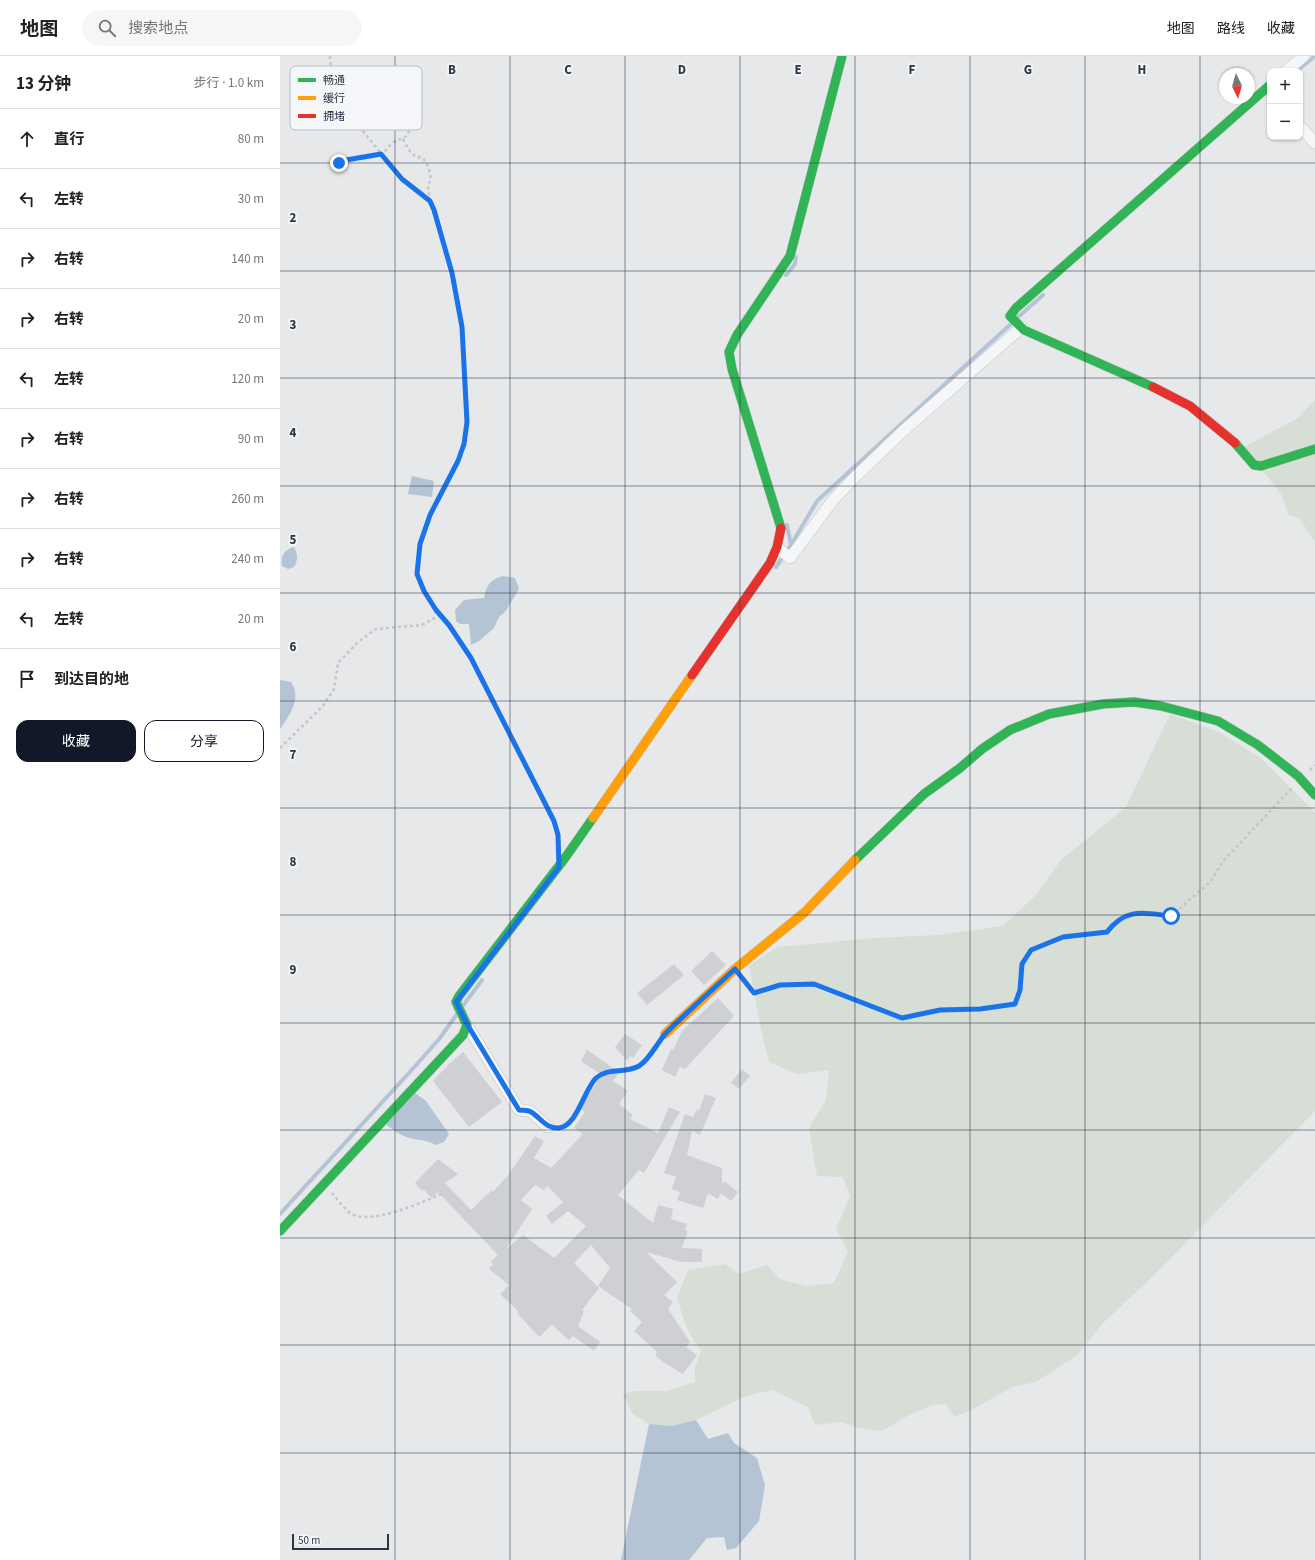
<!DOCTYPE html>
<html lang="zh">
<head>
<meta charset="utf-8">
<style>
  :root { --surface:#fff; --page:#f6f6f6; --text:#222; --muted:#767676; --line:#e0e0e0; --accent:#111827 }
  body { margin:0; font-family:"Source Sans 3","Noto Sans SC",sans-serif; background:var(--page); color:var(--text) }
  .controls { position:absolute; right:12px; top:12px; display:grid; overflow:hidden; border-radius:8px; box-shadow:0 1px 3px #0004 }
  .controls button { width:36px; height:36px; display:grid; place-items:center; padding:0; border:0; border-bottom:1px solid var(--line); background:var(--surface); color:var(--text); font:20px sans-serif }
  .compass { position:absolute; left:939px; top:12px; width:36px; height:36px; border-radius:50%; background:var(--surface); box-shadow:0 1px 3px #0004; rotate:175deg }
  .scale { position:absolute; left:12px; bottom:10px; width:97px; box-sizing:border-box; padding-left:4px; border:2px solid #2b3445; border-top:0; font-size:11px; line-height:14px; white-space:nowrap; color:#2b3445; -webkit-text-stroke:3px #f4f6f9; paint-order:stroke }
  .stop { position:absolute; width:12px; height:12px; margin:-9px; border:3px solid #1a73e8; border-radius:50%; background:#fff }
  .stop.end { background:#1a73e8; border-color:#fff; box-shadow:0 1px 4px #0008 }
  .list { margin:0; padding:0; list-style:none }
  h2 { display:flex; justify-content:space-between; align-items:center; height:52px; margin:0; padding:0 16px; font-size:17px }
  h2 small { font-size:13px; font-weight:400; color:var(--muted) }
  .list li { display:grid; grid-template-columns:26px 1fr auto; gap:12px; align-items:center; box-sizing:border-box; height:60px; padding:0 16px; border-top:1px solid var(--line) }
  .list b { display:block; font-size:15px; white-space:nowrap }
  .list em { font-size:13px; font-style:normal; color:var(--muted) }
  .actions { display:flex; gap:8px; padding:12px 16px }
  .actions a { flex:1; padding:9px 0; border:1px solid var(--accent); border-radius:12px; text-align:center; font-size:14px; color:var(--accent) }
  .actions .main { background:var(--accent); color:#fff }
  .icon { flex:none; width:22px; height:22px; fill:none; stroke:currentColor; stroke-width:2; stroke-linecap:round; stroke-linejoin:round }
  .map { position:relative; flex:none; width:1035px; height:1504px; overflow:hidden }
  header { display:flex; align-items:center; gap:24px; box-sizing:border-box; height:56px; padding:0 20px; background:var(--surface); border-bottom:1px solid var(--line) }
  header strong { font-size:19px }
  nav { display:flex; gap:22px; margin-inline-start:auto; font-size:14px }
  .search { width:280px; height:36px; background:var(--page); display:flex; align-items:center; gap:10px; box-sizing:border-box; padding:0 14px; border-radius:22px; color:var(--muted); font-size:15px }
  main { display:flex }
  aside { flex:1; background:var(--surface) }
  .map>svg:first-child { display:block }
</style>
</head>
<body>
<header>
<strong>地图</strong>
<div class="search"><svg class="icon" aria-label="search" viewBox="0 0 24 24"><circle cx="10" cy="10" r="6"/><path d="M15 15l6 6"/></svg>搜索地点</div>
<nav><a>地图</a><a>路线</a><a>收藏</a></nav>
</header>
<main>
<aside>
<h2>13 分钟<small>步行 · 1.0 km</small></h2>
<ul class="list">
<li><svg class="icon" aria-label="ahead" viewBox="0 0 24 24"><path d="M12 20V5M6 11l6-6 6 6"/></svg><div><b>直行</b></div><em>80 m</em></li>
<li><svg class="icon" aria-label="left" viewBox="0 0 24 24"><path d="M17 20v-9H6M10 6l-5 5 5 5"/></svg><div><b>左转</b></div><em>30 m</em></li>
<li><svg class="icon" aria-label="right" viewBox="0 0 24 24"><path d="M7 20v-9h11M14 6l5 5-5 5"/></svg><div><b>右转</b></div><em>140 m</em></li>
<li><svg class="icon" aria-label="right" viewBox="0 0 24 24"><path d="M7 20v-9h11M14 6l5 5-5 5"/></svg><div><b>右转</b></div><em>20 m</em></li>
<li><svg class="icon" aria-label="left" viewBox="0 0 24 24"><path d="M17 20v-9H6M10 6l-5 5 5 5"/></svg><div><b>左转</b></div><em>120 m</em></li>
<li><svg class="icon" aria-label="right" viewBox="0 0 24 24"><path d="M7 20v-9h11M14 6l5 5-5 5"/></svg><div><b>右转</b></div><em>90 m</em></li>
<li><svg class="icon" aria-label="right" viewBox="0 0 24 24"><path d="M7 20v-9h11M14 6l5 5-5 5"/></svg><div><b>右转</b></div><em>260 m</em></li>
<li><svg class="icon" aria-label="right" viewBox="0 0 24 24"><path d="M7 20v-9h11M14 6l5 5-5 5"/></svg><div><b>右转</b></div><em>240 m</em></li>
<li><svg class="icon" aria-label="left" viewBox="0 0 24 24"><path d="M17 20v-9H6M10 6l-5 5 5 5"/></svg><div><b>左转</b></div><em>20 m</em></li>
<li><svg class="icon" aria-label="arrive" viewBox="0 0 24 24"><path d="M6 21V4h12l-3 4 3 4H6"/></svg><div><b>到达目的地</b></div></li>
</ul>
<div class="actions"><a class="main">收藏</a><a>分享</a></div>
</aside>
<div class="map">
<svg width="1035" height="1504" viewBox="0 0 1035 1504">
  <rect width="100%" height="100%" fill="#e6e8ea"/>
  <path fill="#d6ded6" d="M 1035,344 L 1035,483 L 1034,484 L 1019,462 L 1009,459 L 1001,438 L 964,391 L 1018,362 Z
    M 890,658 L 941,677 L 982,703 L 1035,757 L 1035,1055 L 871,1222 L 822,1268 L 797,1299 L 756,1326 L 734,1330 L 693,1353 L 674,1361 L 666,1348 L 652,1349 L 631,1358 L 602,1375 L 578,1372 L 561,1366 L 535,1369 L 528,1351 L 492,1334 L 466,1340 L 416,1364 L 392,1370 L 369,1368 L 353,1358 L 342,1338 L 355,1335 L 387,1335 L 415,1326 L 415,1312 L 421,1295 L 407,1273 L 397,1242 L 408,1214 L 445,1208 L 459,1218 L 487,1209 L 500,1223 L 526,1230 L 554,1227 L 568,1196 L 556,1173 L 570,1140 L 563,1121 L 537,1120 L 529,1072 L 546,1044 L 549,1014 L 517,1018 L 489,1006 L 481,973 L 469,909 L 498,891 L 594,882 L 659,879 L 723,870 L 756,839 L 781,804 L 846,751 Z"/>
  <path fill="#b4c4d5" d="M 132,420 L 154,425 L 152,441 L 128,438 Z
    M 14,491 C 18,499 18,504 14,511 L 8,513 L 2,510 C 0,500 5,493 14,491 Z
    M 223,520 L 235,522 L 239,533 L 225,556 L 219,561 L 214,572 L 199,585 L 191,589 L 189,568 L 180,568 L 176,565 L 175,554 L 184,544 L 204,542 C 207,529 209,524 223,520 Z
    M 0,624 L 11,626 C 22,642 10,659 0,673 Z
    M 135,1037 L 146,1045 L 169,1078 L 164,1086 L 155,1089 C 145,1083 141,1085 130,1082 C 121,1080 112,1073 104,1067 Z
    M 416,1364 L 428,1383 L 448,1377 L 454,1387 L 477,1402 L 485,1429 L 479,1465 L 456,1492 L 447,1494 L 444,1481 L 427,1482 L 409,1504 L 341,1504 L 369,1368 L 392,1370 Z"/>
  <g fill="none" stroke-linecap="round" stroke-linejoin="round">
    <path stroke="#b4c4d5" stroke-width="4" d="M 1017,15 L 1035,0
      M 506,219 L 515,208 L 516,201
      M 737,262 L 763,239
      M 511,489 L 537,445 L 732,267
      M 496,511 L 511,489 L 507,469
      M 182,951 L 202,924
      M 0,1158 L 138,1007 L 160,982 L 177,958"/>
  </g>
  <path fill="#ced0d3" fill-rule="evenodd" d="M 432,895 L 446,909 L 424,929 L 411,915 Z
    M 394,908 L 404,919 L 367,949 L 357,937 Z
    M 438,942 L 454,960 L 405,1013 L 400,1011 L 395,1021 L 382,1014 L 391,993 L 393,994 L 402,975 Z
    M 345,978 L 362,989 L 353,1002 L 350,1000 L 347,1005 L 335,991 Z
    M 307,994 L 339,1016 L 333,1025 L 348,1035 L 339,1048 L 353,1059 L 350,1063 L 378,1077 L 389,1051 L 400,1056 L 364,1117 L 359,1114 L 338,1139 L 373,1167 L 378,1149 L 393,1153 L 391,1163 L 407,1168 L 405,1174 L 408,1175 L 402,1192 L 422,1193 L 422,1206 L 401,1206 L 366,1196 L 397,1226 L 384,1239 L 393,1246 L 388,1253 L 410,1286 L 406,1291 L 417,1299 L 403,1318 L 383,1306 L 375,1299 L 377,1296 L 354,1275 L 362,1266 L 350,1255 L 352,1253 L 318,1230 L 330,1212 L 311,1189 L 294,1207 L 319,1232 L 302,1254 L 304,1255 L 298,1270 L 320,1286 L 314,1295 L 293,1280 L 289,1284 L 272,1269 L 259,1281 L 237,1257 L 239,1256 L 220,1238 L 229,1229 L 209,1213 L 213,1208 L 211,1206 L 218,1199 L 158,1136 L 151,1142 L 144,1133 L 142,1135 L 135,1127 L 158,1103 L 178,1118 L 165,1127 L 191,1154 L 212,1134 L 213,1136 L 229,1118 L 255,1080 L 264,1085 L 254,1102 L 271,1112 L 303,1078 L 294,1072 L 305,1056 L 300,1052 L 322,1019 L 301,1005 ZM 255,1129 L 264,1134 L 267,1130 L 283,1146 L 266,1160 L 272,1168 L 288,1155 L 306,1170 L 274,1202 L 243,1179 L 225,1194 L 252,1153 L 241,1144 Z
    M 183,996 L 222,1046 L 189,1071 L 153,1025 L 171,1006 Z
    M 462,1013 L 470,1020 L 459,1033 L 451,1027 Z
    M 425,1038 L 436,1042 L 420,1079 L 412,1075 L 407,1099 L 442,1112 L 442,1129 L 444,1125 L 458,1136 L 451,1145 L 441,1137 L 438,1143 L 428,1137 L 423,1152 L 397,1144 L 400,1136 L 392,1133 L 396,1121 L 384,1117 L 405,1058 L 413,1061 L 417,1053 L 419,1055 Z"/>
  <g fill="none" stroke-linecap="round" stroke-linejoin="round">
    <defs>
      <path id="street" d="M 1006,15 L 1024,0
        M 1020,70 L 1035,87
        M 497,491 L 510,502 L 553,444 L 576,420 L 623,375 L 742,271
        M 187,969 L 239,1054 L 250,1055 L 268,1071"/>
      <path id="fast" d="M 873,331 L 744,274 L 730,260 L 736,252 L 990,29
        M 955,387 L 974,409 L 981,410 L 1035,393
        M 501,472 L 452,313 L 449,296 L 457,279 L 510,200 L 562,0
        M 575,804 L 644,738 L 680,712 L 702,693 L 730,674 L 769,658 L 823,648 L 854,646 L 881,650 L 938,665 L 978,689 L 1018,720 L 1035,739
        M 0,1175 L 183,979 L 187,969 L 176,946 L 179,940 L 285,802 L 313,762"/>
      <path id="slow" d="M 313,762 L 412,619
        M 385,978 L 455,913 L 525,856 L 575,804"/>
      <path id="jam" d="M 873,331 L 910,350 L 955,387
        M 412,619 L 490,507 L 497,491 L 501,472"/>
    </defs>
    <use href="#street" stroke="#c4c6c8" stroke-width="12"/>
    <use href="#fast" stroke="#c4c6c8" stroke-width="10"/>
    <use href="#slow" stroke="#c4c6c8" stroke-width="10"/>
    <use href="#jam" stroke="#c4c6c8" stroke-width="10"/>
    <path stroke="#c5c6ca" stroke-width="2.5" stroke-dasharray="3 3" stroke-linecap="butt" d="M 50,0 L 51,14 L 56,31 L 71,64 L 82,74 L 122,123 L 149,144
      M 123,83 C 129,94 131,101 143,102 L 148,110 L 151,122 L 148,130 L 150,145 L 159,167 L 172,217 L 182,271 L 187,366 L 184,389 L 178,405 L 150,459 L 140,488 L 137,518 L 144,535 L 156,554 L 169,569 L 191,602 L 274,765 L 279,786
      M 59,107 C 72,101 87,104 100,99 C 106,96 108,90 114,86 C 122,81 125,85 130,73
      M 0,692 L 43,650 L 54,633 L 58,607 L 79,585 L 96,573 L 142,569 L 160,559
      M 1030,714 L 1035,709
      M 464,924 L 474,937 L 500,929 L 533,928 L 622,961 L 660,954 L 700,953 L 735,948 L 740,934 L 742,908 L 751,894 L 783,881 L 827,876 C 846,850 863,857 891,860 L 930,826 L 944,804 L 1012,732
      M 278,1072 C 302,1068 301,1033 318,1020 C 331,1011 347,1018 359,1009 C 366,1004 372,994 377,988
      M 52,1137 C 57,1143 63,1151 69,1156 C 88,1172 144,1145 164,1137"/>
    <use href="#street" stroke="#f5f6f7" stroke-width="11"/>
    <use href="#fast" stroke="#30b455" stroke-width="9"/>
    <use href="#slow" stroke="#ff9f0a" stroke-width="9"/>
    <use href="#jam" stroke="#e5322d" stroke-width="9"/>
  </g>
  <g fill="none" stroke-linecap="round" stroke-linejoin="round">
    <path stroke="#1a73e8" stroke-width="5" d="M 59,107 L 66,104 L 101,98 L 122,123 L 150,145 L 154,154 L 172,217 L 182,271 L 187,366 L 184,388 L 178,405 L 150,459 L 140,488 L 137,518 L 144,535 L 156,554 L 169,569 L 191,602 L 274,765 L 278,779 L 279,811 L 176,946 L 187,968 L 239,1054 C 243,1054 248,1054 251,1056 C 261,1062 266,1073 279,1072 C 297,1070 304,1034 316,1022 C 328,1011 345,1018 359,1010 C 370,1003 377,987 386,977 C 408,955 432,934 455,913 L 474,937 L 500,929 L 534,928 L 622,962 L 660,954 L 700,953 L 735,948 L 740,934 L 742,908 L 751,894 L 783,881 L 827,876 C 846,851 864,857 891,860"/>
  </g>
  <path fill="none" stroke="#2b3445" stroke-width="1" stroke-opacity="0.55" d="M 115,0 L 115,1504M 230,0 L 230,1504M 345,0 L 345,1504M 460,0 L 460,1504M 575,0 L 575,1504M 690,0 L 690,1504M 805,0 L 805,1504M 920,0 L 920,1504M 0,107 L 1035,107M 0,215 L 1035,215M 0,322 L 1035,322M 0,430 L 1035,430M 0,537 L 1035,537M 0,645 L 1035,645M 0,752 L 1035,752M 0,859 L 1035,859M 0,967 L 1035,967M 0,1074 L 1035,1074M 0,1182 L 1035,1182M 0,1289 L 1035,1289M 0,1397 L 1035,1397"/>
  <rect x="10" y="10" width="132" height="64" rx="6" fill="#f4f6f9" stroke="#b8bcc3" stroke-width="1"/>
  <rect x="18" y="22" width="18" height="4" fill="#30b455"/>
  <rect x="18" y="40" width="18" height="4" fill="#ff9f0a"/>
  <rect x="18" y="58" width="18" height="4" fill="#e5322d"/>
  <g font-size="11" fill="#2b3445">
    <text x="43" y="28">畅通</text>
    <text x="43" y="46">缓行</text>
    <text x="43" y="64">拥堵</text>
  </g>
  <g font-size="13" text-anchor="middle" font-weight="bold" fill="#2b3445" stroke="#f4f6f9" stroke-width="3.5" stroke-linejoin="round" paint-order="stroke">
    <text x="172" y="18">B</text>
    <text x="288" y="18">C</text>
    <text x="402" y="18">D</text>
    <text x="518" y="18">E</text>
    <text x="632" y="18">F</text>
    <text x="748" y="18">G</text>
    <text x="862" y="18">H</text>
    <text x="13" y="166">2</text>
    <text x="13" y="273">3</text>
    <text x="13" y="381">4</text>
    <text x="13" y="488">5</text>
    <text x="13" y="595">6</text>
    <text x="13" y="703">7</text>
    <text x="13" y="810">8</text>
    <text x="13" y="918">9</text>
  </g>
</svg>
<div class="controls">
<button>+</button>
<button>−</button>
</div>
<svg class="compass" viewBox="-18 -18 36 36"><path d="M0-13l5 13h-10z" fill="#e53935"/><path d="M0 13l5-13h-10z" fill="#767676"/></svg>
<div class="scale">50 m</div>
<div class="stop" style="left:891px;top:860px"></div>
<div class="stop end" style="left:59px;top:107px"></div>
</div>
</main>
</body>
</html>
